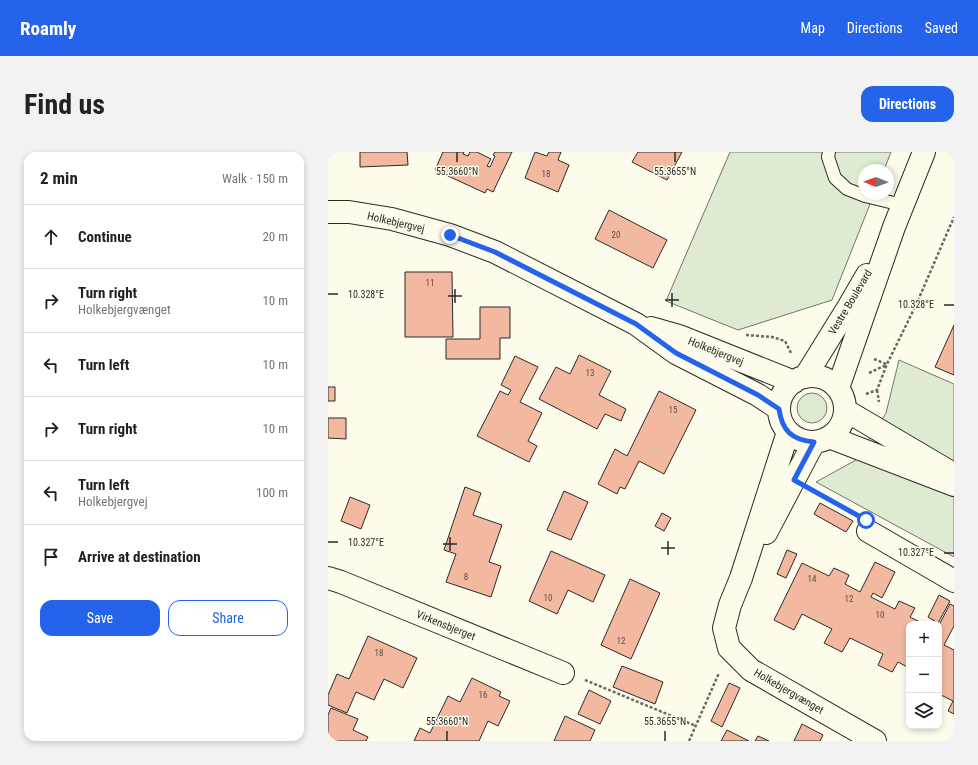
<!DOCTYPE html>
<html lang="en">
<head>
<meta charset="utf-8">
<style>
  :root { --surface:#fff; --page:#f2f2f2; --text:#202124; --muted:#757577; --line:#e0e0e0; --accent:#2563eb }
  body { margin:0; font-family:"Roboto Condensed",sans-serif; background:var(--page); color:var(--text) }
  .controls { position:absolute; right:12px; bottom:12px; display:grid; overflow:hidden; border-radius:8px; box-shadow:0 2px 6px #0003 }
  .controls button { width:36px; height:36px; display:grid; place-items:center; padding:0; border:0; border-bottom:1px solid var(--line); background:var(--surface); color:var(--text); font:20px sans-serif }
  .compass { position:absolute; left:530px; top:12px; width:36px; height:36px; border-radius:50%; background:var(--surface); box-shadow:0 2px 6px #0003; rotate:271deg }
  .stop { position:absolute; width:12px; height:12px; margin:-9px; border:3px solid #2563eb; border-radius:50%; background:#fff }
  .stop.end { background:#2563eb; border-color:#fff; box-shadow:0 1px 4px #0008 }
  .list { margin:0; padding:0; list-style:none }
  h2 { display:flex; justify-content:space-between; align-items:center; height:52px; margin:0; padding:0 16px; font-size:17px }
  h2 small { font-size:13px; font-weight:400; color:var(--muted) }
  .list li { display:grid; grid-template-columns:26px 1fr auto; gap:12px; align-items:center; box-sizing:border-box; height:64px; padding:0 16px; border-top:1px solid var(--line) }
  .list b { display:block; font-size:15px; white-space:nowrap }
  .list p { margin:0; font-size:13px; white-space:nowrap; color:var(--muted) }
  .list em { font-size:13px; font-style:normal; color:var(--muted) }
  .actions { display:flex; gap:8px; padding:12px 16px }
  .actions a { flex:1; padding:9px 0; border:1px solid var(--accent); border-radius:12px; text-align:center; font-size:14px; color:var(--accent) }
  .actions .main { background:var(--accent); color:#fff }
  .icon { flex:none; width:22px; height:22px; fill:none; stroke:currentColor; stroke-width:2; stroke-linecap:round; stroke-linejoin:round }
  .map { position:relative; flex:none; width:626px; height:589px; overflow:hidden; border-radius:12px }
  header { display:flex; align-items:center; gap:24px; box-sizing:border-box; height:56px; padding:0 20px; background:var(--accent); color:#fff }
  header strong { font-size:19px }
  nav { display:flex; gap:22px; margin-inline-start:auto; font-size:14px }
  .intro { display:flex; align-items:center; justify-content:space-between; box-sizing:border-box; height:96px; padding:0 24px }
  h1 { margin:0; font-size:28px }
  .button { padding:10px 18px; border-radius:12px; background:var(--accent); color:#fff; font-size:14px; font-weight:700 }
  main { display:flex; gap:24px; padding:0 24px }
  aside { flex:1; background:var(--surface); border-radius:12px; box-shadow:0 2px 6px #0003 }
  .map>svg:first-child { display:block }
</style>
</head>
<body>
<header>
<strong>Roamly</strong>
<nav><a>Map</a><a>Directions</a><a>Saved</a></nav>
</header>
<div class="intro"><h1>Find us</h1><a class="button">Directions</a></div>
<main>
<aside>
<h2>2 min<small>Walk · 150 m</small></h2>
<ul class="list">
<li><svg class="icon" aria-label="ahead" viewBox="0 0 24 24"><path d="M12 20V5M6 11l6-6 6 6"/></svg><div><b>Continue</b></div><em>20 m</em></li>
<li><svg class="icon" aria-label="right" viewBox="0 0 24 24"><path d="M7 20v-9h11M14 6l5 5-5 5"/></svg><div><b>Turn right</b><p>Holkebjergvænget</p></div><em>10 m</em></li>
<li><svg class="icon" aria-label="left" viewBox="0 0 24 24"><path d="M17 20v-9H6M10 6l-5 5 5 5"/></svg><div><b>Turn left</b></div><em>10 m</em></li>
<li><svg class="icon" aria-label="right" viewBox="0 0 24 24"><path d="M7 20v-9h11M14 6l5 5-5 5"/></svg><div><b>Turn right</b></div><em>10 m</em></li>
<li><svg class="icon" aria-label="left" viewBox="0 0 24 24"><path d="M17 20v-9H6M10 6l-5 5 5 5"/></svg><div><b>Turn left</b><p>Holkebjergvej</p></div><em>100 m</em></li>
<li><svg class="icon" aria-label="arrive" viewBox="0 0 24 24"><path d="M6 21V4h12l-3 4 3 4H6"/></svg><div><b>Arrive at destination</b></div></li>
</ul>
<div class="actions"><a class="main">Save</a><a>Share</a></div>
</aside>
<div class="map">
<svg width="626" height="589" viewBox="0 0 626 589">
  <rect width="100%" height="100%" fill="#fdfbea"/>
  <path fill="#deebd1" stroke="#74746e" d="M 402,0 L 563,0 L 556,18 L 536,18 L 536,42 L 546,42 L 504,148 L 410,178 L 338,149 Z
    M 571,208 L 626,232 L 626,405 L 488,330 L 528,308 L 558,261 Z
    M469 256a15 15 0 1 1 30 0a15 15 0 1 1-30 0Z"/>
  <path fill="#f2b8a0" stroke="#2b2b2b" d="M 32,0 L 79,0 L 80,13 L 32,15 Z
    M 115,0 L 136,0 L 135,2 L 140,4 L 142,0 L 149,0 L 163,7 L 159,14 L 162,15 L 167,4 L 165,3 L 167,0 L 184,0 L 165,40 L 159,37 L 157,41 L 107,18 Z
    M 207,0 L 219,4 L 221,0 L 233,0 L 230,8 L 241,13 L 230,40 L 197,26 Z
    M 310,0 L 354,0 L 339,28 L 304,10 Z
    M 281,58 L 339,88 L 325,116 L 267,87 Z
    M 77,120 L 124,120 L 125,185 L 77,185 Z
    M 152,155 L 182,155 L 182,186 L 172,186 L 172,207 L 118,207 L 118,187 L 152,187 Z
    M 626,173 L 626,223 L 607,215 Z
    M 251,203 L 283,219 L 271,243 L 298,257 L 293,269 L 277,262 L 269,277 L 211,247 L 228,215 L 242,222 Z
    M 187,204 L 210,215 L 192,250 L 214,261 L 200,289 L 209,294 L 201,310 L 149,284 L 172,239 L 180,243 L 183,238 L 173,233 Z
    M 0,235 L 7,235 L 7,249 L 0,249 Z
    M 331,239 L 368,258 L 336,322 L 311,309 L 297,337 L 292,335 L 289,342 L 270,332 L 287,297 L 299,304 Z
    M 0,266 L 18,266 L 18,287 L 0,286 Z
    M 137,335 L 153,341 L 145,363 L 174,373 L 161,410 L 173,414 L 163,445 L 118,430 L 128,402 L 116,398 Z
    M 236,339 L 260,350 L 243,388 L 219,378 Z
    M 22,345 L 42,353 L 33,377 L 13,369 Z
    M 492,351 L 525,369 L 518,380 L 486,362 Z
    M 334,361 L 343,366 L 336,379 L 327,374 Z
    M 459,398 L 469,402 L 458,426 L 449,422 Z
    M 223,399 L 277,423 L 265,450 L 240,438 L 229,462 L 201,449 Z
    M 547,410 L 567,420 L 554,446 L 545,441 L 543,445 L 567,457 L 571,449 L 587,456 L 582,465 L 596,472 L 581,472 L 581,516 L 570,510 L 564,520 L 550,513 L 555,502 L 522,486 L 514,500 L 496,491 L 504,477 L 474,462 L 466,478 L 446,468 L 474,411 L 501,424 L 506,416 L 521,423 L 517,432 L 532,440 Z
    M 302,427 L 332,441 L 303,507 L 273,493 Z
    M 611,443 L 622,449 L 610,471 L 600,465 Z
    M 622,452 L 626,454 L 626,474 L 616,493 L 626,498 L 626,562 L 620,559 L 625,549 L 611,542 L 611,473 Z
    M 40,484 L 89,506 L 75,536 L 56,527 L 46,548 L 28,540 L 19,561 L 0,553 L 0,543 L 9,522 L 21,527 Z
    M 294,514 L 335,530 L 327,552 L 285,535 Z
    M 144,526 L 173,540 L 171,544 L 182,549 L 170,574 L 160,569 L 151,589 L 86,589 L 92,576 L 102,581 L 120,544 L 132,550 Z
    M 401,531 L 412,536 L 394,575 L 383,569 Z
    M 261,538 L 283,549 L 272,572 L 250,562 Z
    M 3,556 L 30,567 L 25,578 L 40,585 L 38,589 L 0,589 L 0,563 Z
    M 237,564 L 267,578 L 262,589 L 226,589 Z
    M 474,572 L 495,583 L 492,589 L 466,589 Z
    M 399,578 L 421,589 L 393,589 Z
    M 430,584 L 441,589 L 427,589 Z"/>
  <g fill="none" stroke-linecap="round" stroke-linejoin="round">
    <defs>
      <path id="lane" d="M 501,0 L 500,5 L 507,26 L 519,37 L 537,44 L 574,53"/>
      <path id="street" d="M 460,280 L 413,426 L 402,453 L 396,476 L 401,496 L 423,518 L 547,589
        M 540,379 L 626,429
        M 438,381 L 486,290
        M 0,426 L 13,430 L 235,521"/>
      <path id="secondary" d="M 0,60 L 21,60 L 64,67 L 122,83 L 167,100 L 308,172 L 348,201 L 430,243 L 451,257
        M 323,176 L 351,184 L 466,230
        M451 257a33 33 0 1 1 66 0a33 33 0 1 1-66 0Z
        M 477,225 L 521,154 L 539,123
        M 510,236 L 566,75 L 596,0
        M 517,258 L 622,320
        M 501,285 L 626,333"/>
    </defs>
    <use href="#lane" stroke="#2b2b2b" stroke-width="14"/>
    <use href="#street" stroke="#2b2b2b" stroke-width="24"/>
    <use href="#secondary" stroke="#2b2b2b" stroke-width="24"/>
    <path stroke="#6a6964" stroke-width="2.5" stroke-dasharray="3 2" stroke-linecap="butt" d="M 418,183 L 444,185 L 457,189 L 463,201
      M 546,207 L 558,212
      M 541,221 L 558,213
      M 549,238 L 551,250
      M 538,242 L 549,238 L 559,212 L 588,153 L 626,65
      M 487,340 L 525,361
      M 257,528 L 368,574
      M 361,589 L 391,521"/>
    <use href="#lane" stroke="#fdfbea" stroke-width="12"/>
    <use href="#street" stroke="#fdfbea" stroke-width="22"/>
    <use href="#secondary" stroke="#fdfbea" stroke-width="22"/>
  </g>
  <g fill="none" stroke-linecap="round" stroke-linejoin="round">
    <path stroke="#2563eb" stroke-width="5" d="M 122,83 L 167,100 L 308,172 L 348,201 L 430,243 L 451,257 C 454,279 464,288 486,290 L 466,328 L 538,368"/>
  </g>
  <path fill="none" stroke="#2b2b2b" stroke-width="1.5" d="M 129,10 L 129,0M 347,10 L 347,0M 0,142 L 10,142M 120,144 L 134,144M 337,148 L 351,148M 127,151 L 127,137M 616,153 L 626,153M 344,155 L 344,141M 0,390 L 10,390M 115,392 L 129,392M 333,396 L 347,396M 122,399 L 122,385M 616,401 L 626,401M 340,403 L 340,389M 119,589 L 119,579M 337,589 L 337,579"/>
  <g text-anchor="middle" stroke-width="3" stroke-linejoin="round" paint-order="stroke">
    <g font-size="9" fill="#5d4e48">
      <text x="218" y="25">18</text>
      <text x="288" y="86">20</text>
      <text x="102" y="134">11</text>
      <text x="262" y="224">13</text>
      <text x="345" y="261">15</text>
      <text x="138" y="428">8</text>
      <text x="484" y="430">14</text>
      <text x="220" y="449">10</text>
      <text x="521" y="450">12</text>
      <text x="552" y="466">10</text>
      <text x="293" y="492">12</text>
      <text x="51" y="504">18</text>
      <text x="155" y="546">16</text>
    </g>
    <g font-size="11" fill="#2b2b2b" stroke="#fdfbea">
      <text transform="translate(68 70) rotate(13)" y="4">Holkebjergvej</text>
      <text transform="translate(522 150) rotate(-59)" y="4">Vestre Boulevard</text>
      <text transform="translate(388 199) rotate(22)" y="4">Holkebjergvej</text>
      <text transform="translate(118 473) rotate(22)" y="4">Virkensbjerget</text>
      <text transform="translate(461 539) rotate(30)" y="4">Holkebjergvænget</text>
    </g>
  </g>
  <g font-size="10" text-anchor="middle" fill="#2b2b2b" stroke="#fdfbea" stroke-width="3" stroke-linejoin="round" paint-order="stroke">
    <text x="129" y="23">55.3660°N</text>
    <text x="347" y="23">55.3655°N</text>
    <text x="38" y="146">10.328°E</text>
    <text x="588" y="156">10.328°E</text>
    <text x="38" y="394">10.327°E</text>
    <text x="588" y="404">10.327°E</text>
    <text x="119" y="573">55.3660°N</text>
    <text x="337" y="573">55.3655°N</text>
  </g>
</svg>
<div class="controls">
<button>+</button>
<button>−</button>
<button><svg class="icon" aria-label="layers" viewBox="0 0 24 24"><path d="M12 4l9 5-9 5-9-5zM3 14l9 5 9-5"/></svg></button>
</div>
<svg class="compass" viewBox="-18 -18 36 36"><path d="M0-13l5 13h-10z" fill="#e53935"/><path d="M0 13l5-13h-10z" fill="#757577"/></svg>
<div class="stop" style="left:538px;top:368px"></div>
<div class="stop end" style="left:122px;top:83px"></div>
</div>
</main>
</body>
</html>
